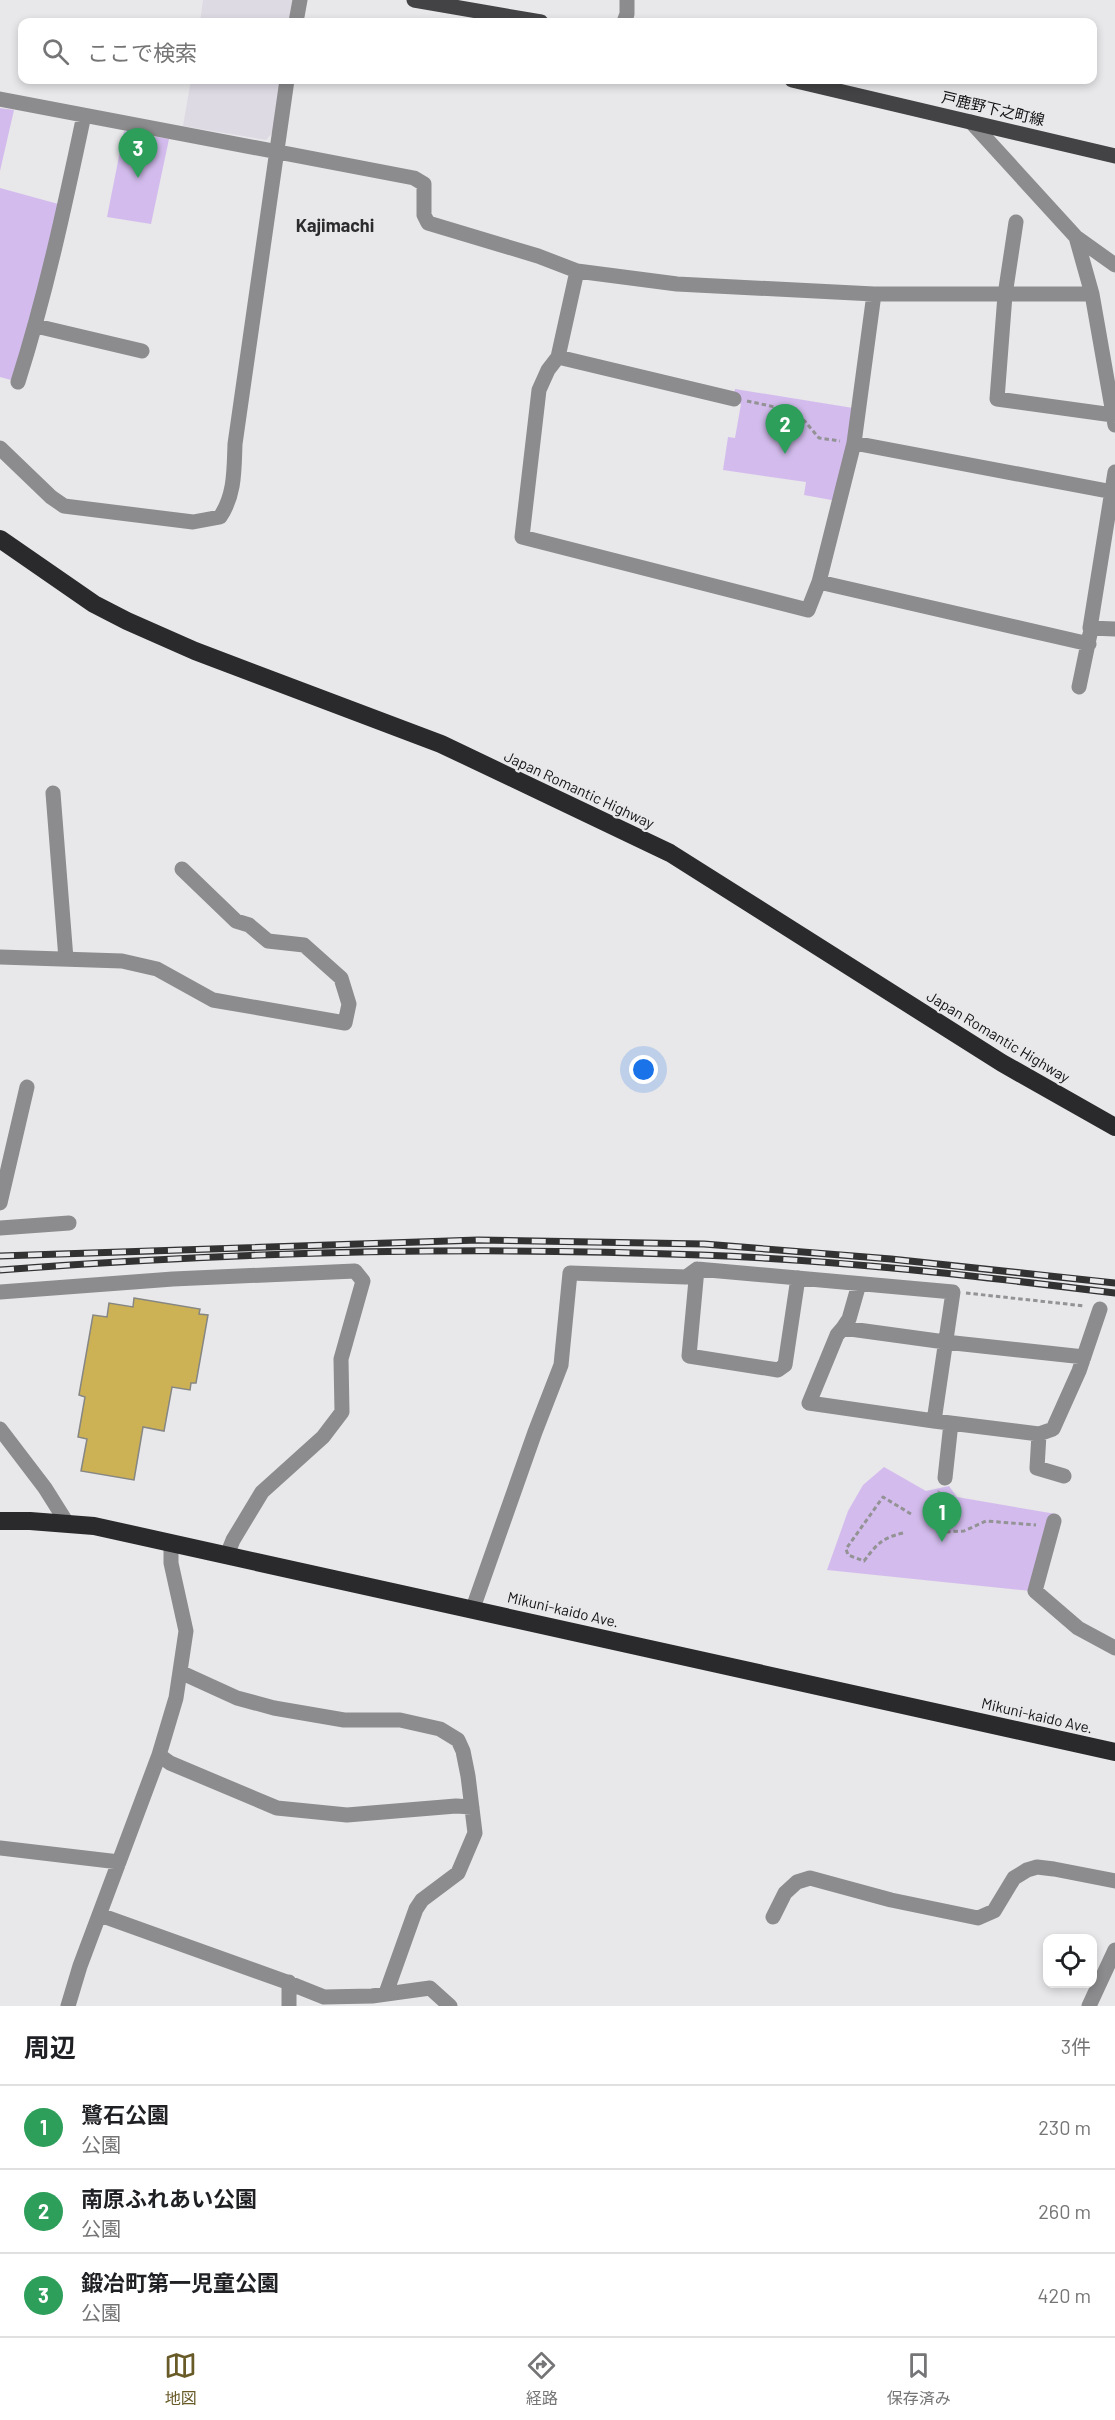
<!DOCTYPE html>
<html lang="ja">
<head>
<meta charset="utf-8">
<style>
  :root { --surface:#fff; --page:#f6f6f6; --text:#202124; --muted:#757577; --line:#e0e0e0; --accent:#695b28 }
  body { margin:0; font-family:Barlow,"Noto Sans JP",sans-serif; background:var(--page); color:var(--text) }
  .controls { position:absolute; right:18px; bottom:18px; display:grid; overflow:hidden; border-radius:12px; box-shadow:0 3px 9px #0003 }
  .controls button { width:54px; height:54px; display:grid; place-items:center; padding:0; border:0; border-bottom:2px solid var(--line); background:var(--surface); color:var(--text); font:30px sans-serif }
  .you { position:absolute; left:644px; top:1070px; width:21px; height:21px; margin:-15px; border:4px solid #fff; border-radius:50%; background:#1a73e8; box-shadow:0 0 0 9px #1a73e833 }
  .badge { display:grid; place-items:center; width:39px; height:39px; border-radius:50%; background:var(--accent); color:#fff; font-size:20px; font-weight:700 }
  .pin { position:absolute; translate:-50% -50px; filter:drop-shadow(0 2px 3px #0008) }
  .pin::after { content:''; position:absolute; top:32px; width:21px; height:18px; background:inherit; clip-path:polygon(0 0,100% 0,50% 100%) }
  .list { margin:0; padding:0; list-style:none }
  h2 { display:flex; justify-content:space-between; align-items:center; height:78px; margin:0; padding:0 24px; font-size:26px }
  h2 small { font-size:20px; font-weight:400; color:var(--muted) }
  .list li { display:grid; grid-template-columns:39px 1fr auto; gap:18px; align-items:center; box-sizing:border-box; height:84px; padding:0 24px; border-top:2px solid var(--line) }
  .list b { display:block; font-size:22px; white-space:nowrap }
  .list p { margin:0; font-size:20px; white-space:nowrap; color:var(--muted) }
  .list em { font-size:20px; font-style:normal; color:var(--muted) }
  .icon { flex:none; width:33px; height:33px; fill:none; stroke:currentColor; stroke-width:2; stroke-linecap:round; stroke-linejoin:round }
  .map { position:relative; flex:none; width:1115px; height:2006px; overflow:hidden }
  .search { position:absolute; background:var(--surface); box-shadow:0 3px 9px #0003; left:18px; right:18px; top:18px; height:66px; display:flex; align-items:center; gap:15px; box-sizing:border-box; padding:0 21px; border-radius:12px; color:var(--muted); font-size:22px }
  .sheet { height:330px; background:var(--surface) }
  nav { display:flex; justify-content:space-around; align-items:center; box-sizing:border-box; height:84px; border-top:2px solid var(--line); background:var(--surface); font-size:16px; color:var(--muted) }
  nav a { display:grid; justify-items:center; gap:3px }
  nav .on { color:var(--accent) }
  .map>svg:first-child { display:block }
</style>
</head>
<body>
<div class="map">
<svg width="1115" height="2006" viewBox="0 0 1115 2006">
  <rect width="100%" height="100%" fill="#e8e7ea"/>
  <path fill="#dedae4" d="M 203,0 L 293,0 L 290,22 L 200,22 Z
    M 191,80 L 281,80 L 273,132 L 266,140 L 183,126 Z"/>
  <path fill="#d3bced" d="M 0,108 L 14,110 L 0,171 Z
    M 124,131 L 169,139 L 151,224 L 107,217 Z
    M 0,188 L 62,205 L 15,381 L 0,377 Z
    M 735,389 L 853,408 L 837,501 L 804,495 L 806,482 L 723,470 L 728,437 L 735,438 L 741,404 L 733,402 Z
    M 884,1467 L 926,1491 L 949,1486 L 957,1497 L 1056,1514 L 1031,1591 L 827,1570 L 848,1511 L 863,1485 Z"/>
  <path fill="#cdb255" stroke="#868683" stroke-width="1.5" d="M 134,1298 L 200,1309 L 199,1314 L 208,1315 L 196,1383 L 191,1383 L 190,1390 L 172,1387 L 164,1431 L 143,1427 L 134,1480 L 81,1471 L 87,1439 L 78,1437 L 85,1397 L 79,1395 L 93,1315 L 107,1317 L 109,1303 L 133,1307 Z"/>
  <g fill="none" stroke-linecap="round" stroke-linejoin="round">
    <path stroke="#939294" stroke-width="3" stroke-dasharray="4.5 3" stroke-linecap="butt" d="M 747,401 L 789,410 L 802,418 L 819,438 L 840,441
      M 966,1293 L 1085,1306
      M 929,1512 L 939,1491
      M 946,1532 L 964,1531 L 986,1521 L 1036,1525
      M 903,1533 C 882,1538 877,1544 864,1561 L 848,1555 L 846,1549 L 883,1497 L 911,1514"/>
    <path stroke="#8c8b8d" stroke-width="15" d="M 296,22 L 300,0
      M 624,22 L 627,14 L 627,0
      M 0,99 L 414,178 L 424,184 L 424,215 L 428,223 L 538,256 L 577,271 L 677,284 L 874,294 L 1092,294
      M 971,122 L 1076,237 L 1115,265
      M 1016,222 L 1005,295 L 997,399 L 1113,415
      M 1076,237 L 1092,294 L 1115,425
      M 577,271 L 558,357 L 548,370 L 539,390 L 522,537 L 808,610 L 819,582 L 854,443 L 874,294
      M 36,326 L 142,351
      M 558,357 L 734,399
      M 18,382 C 46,294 65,205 84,115
      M 854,443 L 1113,492
      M 0,448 L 51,497 L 64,506 L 193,522 L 220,517 C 235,495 234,470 235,444 L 287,80
      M 1115,472 L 1090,628 L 1115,629
      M 819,582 L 1089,644
      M 1079,687 L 1090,634
      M 53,793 L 66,959
      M 0,957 L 122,961 L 157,969 L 213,1000 L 345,1023 L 349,1004 L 341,978 L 304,945 L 268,941 L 249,925 L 236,921 L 182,869
      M 0,1203 L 27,1087
      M 0,1228 L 69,1223
      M 697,1269 L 689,1356 L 778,1370 L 785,1365 L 798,1278
      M 0,1292 L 173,1279 L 355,1271 L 363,1281 L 341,1359 L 342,1412 L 323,1437 L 262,1492 L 233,1540 L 227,1555
      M 843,1328 L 849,1319 L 859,1284
      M 1084,1357 L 945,1342 L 843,1328 L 837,1335 L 809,1403 L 934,1421 L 1039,1434 L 1053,1429 L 1079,1371 L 1100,1309
      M 0,1429 L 45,1488 L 67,1523
      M 1039,1434 L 1037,1468 L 1064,1476
      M 945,1478 L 951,1423
      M 1054,1521 L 1035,1591 L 1078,1628 L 1115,1648
      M 473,1608 L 535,1432 L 561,1365 L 570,1273 L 686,1277 L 697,1269 L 953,1292 L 934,1421
      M 180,1672 L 237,1698 L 274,1708 L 344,1720 L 400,1720 L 440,1729 L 458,1740 L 463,1751 L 468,1776 L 475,1833 L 458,1873 L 422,1900 L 416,1909 L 386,1993
      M 159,1755 L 170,1763 L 277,1808 L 347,1815 L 456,1806 L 472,1807
      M 0,1848 L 119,1862
      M 100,1915 L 284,1981 L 324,1997 L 372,1996 L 430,1988 L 450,2006
      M 773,1917 L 785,1893 L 797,1882 L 810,1878 L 891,1900 L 978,1918 L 994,1911 L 1014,1878 L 1027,1870 L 1037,1867 L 1054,1869 L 1115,1881
      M 68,2006 L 80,1966 L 159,1755 L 176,1698 L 186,1631 L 171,1563 L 171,1543
      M 289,2006 L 289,1982
      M 1089,2006 L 1115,1950"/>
    <path stroke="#434244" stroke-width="15" d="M 414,0 L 541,22
      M 792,80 L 1115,156"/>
    <path stroke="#2a292b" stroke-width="18" d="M 0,539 L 94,604 L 127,621 L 195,651 L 441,744 L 670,853 L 1002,1063 L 1115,1127
      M 0,1521 L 30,1521 L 94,1526 L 1115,1752"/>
    <defs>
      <path id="rail" d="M 0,1256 L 478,1240 L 704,1244 L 891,1259 L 1115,1283
        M 0,1270 C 233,1252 468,1246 701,1255 C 839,1260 978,1276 1115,1293"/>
    </defs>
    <use href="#rail" stroke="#333233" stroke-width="7"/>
    <use href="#rail" stroke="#e8e7ea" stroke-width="4.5" stroke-dasharray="14" stroke-linecap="butt"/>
  </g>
  <g text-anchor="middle" stroke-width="4.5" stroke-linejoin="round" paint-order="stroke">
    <g font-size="15" fill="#121112" stroke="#e8e7ea">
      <text transform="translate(993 109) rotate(13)" y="5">戸鹿野下之町線</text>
      <text transform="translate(579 790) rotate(25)" y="5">Japan Romantic Highway</text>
      <text transform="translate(998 1037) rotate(31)" y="5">Japan Romantic Highway</text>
      <text transform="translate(563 1610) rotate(13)" y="5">Mikuni-kaido Ave.</text>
      <text transform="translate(1037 1716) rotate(13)" y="5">Mikuni-kaido Ave.</text>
    </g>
    <g font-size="18" font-weight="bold" fill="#2c2b2e" stroke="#e8e7ea">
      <text x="335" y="232">Kajimachi</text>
    </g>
  </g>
</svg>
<div class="controls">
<button><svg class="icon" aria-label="locate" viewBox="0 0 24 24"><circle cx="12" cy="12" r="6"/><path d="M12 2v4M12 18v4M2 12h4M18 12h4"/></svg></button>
</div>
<div class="you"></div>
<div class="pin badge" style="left:942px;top:1542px;background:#2e9e5b">1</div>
<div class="pin badge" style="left:785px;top:454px;background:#2e9e5b">2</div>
<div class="pin badge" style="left:138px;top:178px;background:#2e9e5b">3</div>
<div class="search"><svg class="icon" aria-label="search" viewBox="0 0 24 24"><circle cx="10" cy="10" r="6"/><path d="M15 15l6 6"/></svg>ここで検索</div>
</div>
<section class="sheet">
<h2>周辺<small>3件</small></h2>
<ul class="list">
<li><span class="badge" style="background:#2e9e5b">1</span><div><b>鷺石公園</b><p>公園</p></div><em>230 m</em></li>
<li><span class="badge" style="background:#2e9e5b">2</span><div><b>南原ふれあい公園</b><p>公園</p></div><em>260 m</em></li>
<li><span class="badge" style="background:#2e9e5b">3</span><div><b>鍛冶町第一児童公園</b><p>公園</p></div><em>420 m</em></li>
</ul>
</section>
<nav>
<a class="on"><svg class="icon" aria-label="map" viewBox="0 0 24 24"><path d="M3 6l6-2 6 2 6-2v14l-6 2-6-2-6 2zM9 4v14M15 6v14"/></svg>地図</a>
<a><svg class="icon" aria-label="directions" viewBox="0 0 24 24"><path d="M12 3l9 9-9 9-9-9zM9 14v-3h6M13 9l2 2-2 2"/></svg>経路</a>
<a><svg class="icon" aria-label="saved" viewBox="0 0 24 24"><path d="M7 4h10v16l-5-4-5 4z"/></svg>保存済み</a>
</nav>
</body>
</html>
